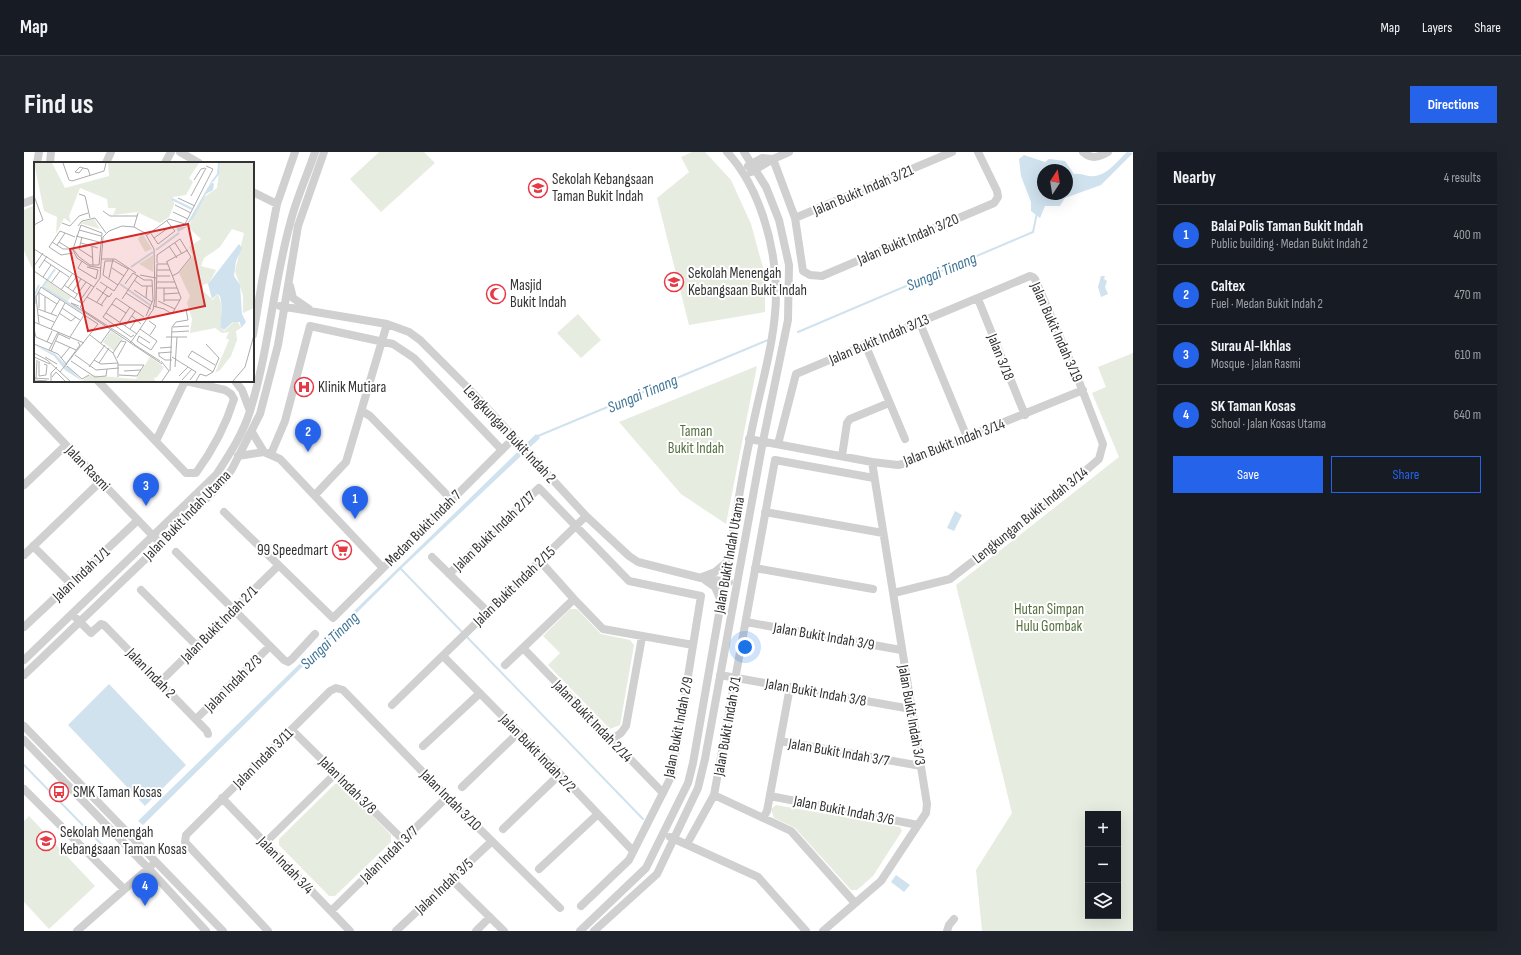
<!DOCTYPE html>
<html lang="en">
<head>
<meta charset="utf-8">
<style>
  :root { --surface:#171b24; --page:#20242c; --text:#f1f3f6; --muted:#9ea1a6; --line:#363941; --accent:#2563eb }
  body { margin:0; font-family:"Sofia Sans Condensed",sans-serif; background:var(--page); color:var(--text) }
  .controls { position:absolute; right:12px; bottom:12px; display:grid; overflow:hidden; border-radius:0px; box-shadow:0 4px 16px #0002 }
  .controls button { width:36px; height:36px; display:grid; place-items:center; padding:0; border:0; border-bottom:1px solid var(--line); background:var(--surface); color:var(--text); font:20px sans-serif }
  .compass { position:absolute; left:1013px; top:12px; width:36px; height:36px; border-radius:50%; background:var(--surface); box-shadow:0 4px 16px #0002; rotate:12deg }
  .you { position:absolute; left:721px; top:495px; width:14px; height:14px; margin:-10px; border:3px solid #fff; border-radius:50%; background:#1a73e8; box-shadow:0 0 0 6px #1a73e833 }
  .badge { display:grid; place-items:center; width:26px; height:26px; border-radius:50%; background:var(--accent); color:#fff; font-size:13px; font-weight:700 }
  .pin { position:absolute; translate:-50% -33px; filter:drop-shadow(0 1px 2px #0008) }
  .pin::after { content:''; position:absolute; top:21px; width:14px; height:12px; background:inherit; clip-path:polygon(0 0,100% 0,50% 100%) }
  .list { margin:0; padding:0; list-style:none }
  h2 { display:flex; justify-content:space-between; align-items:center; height:52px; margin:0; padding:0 16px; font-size:17px }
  h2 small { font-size:13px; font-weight:400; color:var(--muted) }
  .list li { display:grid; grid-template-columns:26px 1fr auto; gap:12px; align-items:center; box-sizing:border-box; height:60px; padding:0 16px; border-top:1px solid var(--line) }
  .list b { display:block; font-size:15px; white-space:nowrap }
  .list p { margin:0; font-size:13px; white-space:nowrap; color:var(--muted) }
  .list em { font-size:13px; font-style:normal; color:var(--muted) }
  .actions { display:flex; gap:8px; padding:12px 16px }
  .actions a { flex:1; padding:9px 0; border:1px solid var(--accent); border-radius:0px; text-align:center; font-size:14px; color:var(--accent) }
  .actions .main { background:var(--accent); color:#fff }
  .icon { flex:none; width:22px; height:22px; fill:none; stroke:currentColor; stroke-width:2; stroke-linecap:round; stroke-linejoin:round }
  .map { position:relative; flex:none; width:1109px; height:779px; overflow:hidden; border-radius:0px }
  header { display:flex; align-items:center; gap:24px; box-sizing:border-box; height:56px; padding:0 20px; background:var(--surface); border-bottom:1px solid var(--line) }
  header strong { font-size:19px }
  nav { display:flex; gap:22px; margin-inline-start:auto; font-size:14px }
  .intro { display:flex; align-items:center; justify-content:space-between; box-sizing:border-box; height:96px; padding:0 24px }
  h1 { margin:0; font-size:28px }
  .button { padding:10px 18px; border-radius:0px; background:var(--accent); color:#fff; font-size:14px; font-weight:700 }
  main { display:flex; gap:24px; padding:0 24px }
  aside { flex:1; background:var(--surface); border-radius:0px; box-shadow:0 4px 16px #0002 }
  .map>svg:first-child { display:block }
</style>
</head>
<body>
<header>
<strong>Map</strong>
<nav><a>Map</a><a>Layers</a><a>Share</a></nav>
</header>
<div class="intro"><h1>Find us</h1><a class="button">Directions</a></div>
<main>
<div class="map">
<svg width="1109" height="779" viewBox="0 0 1109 779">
  <rect width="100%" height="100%" fill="#fff"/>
  <path fill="#e6ecdf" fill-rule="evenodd" d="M 355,0 L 400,0 L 411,11 L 357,60 L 326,27 Z
    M 668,0 L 681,0 L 707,28 L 727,72 L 741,123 L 741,160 L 665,173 L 633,46 L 665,20 L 657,5 Z
    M 9,54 L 11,55 L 11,122 L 0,99 L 0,58 Z
    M 554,162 L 577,188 L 557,206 L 533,181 Z
    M 1109,201 L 1109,779 L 958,779 L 952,718 L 988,661 L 932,433 L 1095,305 L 1068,241 L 1082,235 L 1074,215 ZM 1064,662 L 1094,662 L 1094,764 L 1064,764 Z
    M 733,214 L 702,372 L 657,342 L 595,270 Z
    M 546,457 L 553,457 L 577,482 L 606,488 L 610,493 L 596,573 L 586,577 L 524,513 L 536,501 L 519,484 Z
    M 311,632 L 318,632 L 367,683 L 367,690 L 311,744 L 305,744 L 255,693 L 255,687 Z
    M 752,653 L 876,675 L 878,679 L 849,724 L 833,738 L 827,738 L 771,676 L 750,666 L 747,657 Z
    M 5,664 L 71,734 L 25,777 L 0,750 L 0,669 Z"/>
  <path fill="#cfe2ee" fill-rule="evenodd" d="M 1103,0 L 1109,1 L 1077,33 L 1041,46 L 1036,54 L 1021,54 L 1016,66 L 1007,59 L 1007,50 L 997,24 L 995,7 L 1000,3 L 1021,10 L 1025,7 L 1041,9 L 1050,22 C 1055,21 1059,23 1065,24 C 1082,26 1092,10 1103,0 ZM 1019,18 L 1043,18 L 1043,42 L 1019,42 Z
    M 1077,124 L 1081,124 L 1080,127 L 1083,129 L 1081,135 L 1084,142 L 1077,145 L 1074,135 Z
    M 512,282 L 516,286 L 377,417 L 119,673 L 114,669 Z
    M 931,359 L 938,363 L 930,379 L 923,376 Z
    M 85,532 L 162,613 L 121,654 L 44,573 Z
    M 872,723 L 886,733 L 880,740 L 867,730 Z"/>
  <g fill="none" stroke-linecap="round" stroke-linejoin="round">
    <path stroke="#cfe2ee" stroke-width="2" d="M 774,180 L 1009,80 L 1013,61
      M 514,284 L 744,188
      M 377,417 L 439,481
      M 442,484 L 619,667
      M 0,613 L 85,700 L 90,695"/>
    <path stroke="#d0d0d0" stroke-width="8" d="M 156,0 L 175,11
      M 1059,0 C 1068,8 1075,5 1084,0
      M 749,7 L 771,66 L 779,119 L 786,123 L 798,124 L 970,51 L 974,45 L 973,39 L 954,0
      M 13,11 L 15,0
      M 26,11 L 27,0
      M 82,11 L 87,0
      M 141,11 L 147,0
      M 724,14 L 738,6 L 749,7
      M 727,20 L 749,7 L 765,0
      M 229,40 L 253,52
      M 0,51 L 11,47
      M 771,66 L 928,0
      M 266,134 L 269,146 L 285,157
      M 954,147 L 1001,263
      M 256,154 L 363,172 L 385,180 L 396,188 L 450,242 L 562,364 L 605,404 L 614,410 L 677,426 L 705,430
      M 895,169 L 943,285
      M 229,183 L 238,130 L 253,52 L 271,0
      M 841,192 L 881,287
      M 74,229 L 162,321 L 172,321 C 188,299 202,273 210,247 L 207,242 L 201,238 L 162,229
      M 211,229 L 218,238 L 226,259
      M 0,249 L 132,387
      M 338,259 L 346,264 L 428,348
      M 228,280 L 240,300
      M 725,287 L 848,310 L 874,313 L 883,311 L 943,285 L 1059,238
      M 132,289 L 161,229
      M 754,292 L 772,222 L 1006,124 L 1009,125 L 1011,127 L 1054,227 L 1079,292 L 1075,307 L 1022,353 L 926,427 L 870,441
      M 247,302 L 261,269 L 286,174 L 369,192 L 390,206 L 478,298
      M 214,304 L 240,300 L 256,307 L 359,416
      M 818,304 L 823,271 L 826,267 L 865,251
      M 0,333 L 42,293
      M 291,343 L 322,310 L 363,172
      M 200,360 L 309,466 L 490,286
      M 741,360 L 859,381
      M 9,394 L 46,431
      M 152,400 L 260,508 L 264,510 L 268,507 L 291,482
      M 0,403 L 77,329
      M 408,405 L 463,459
      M 516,409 L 550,447 L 579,477 L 669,493
      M 731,416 L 849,437
      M 425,422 L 515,336 L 605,429 L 677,444 L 648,623 L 605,708 L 557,754
      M 678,425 L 691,420 L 704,409
      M 681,428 L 691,435 L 697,449
      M 117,438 L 173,494
      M 52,466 L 67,481 L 77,472 L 80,473 L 183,579 L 184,582
      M 722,470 L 877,498
      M 0,475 L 114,368
      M 499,496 L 639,641
      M 419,504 L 536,622 L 609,699
      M 0,508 L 192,323 C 205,303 219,282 226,259 C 245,198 249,133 266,72 C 272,47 283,24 291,0
      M 481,513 L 550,447
      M 0,523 L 137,392 L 199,330 L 208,317 L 236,262 L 254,193 L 274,74 L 300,0
      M 696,523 L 887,557
      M 136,530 L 254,414
      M 368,553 L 562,364
      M 172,567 L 246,494
      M 0,574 L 199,779
      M 268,578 L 379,688
      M 0,588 L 124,716 L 182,779
      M 587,588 L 597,581 L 602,574 L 618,485
      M 756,589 L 897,614
      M 399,594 L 456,541
      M 438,635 L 495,580
      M 0,637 L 100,737
      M 690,643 L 767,679 L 831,751
      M 746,644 L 894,673
      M 198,646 L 326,779
      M 739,666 L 743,659 L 766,535
      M 479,677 L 536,622
      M 646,685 L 734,725 L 782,779
      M 241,691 L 312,621
      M 663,692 L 690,643 L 751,308 L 850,326
      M 515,717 L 574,662
      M 427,727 L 480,779
      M 307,759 L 423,645
      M 53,779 L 127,714
      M 244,779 L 161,690 L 162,683 L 306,539 L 312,536 L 319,538 L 423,645 L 536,756
      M 372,779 L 468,689
      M 452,779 L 466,765
      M 556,779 L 622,716 L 664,631 L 669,611 C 682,538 694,465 707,393 C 713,357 718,322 726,287 C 735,238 753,187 752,137 C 751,92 735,34 703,0
      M 570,779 L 633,722 L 674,636 L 681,607 L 739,289 L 764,168 L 765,113 L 755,68 L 742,35 L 720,0
      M 799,779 L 857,729 L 894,673 L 902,661 L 903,652 L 848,310
      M 923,779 L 925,773 L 930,767"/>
  </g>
  <defs>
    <symbol id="school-ring" viewBox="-11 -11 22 22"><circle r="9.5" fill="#fff" stroke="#e63946" stroke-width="1.5"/><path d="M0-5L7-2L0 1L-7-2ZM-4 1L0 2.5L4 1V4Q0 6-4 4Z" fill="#e63946"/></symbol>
    <symbol id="mosque-ring" viewBox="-11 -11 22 22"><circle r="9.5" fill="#fff" stroke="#e63946" stroke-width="1.5"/><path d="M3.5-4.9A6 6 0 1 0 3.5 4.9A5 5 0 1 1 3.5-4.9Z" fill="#e63946"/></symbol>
    <symbol id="hospital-ring" viewBox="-11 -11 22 22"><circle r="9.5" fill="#fff" stroke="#e63946" stroke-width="1.5"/><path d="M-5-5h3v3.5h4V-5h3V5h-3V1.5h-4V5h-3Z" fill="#e63946"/></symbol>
    <symbol id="supermarket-ring" viewBox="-11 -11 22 22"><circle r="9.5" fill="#fff" stroke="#e63946" stroke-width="1.5"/><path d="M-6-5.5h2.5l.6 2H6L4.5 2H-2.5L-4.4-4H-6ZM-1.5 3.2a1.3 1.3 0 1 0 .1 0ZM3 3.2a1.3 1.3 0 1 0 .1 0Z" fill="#e63946"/></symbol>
    <symbol id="bus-ring" viewBox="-11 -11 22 22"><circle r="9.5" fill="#fff" stroke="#e63946" stroke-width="1.5"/><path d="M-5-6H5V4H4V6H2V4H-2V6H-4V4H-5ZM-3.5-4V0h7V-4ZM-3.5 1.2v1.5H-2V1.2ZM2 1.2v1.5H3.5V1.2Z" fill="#e63946"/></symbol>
  </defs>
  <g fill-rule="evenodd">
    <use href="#school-ring" x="503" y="25" width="22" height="22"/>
    <use href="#school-ring" x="639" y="119" width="22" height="22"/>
    <use href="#mosque-ring" x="461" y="131" width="22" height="22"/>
    <use href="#hospital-ring" x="269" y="224" width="22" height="22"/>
    <use href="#supermarket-ring" x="307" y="387" width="22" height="22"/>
    <use href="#bus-ring" x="24" y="629" width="22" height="22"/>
    <use href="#school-ring" x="11" y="678" width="22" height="22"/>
  </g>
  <g text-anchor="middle" stroke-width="4" stroke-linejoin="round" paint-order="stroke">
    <g font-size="15" fill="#333" stroke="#fff" text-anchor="start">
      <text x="528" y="32">Sekolah Kebangsaan<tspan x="528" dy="17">Taman Bukit Indah</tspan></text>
      <text x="664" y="126">Sekolah Menengah<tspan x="664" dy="17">Kebangsaan Bukit Indah</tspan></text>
      <text x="486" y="138">Masjid<tspan x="486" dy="17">Bukit Indah</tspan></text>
      <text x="294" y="240">Klinik Mutiara</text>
      <text x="304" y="403" text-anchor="end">99 Speedmart</text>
      <text x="49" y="645">SMK Taman Kosas</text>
      <text x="36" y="685">Sekolah Menengah<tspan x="36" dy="17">Kebangsaan Taman Kosas</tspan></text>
    </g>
    <g font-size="15" fill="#333" stroke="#fff">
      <text transform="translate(839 38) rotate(-23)" y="5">Jalan Bukit Indah 3/21</text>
      <text transform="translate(884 87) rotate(-23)" y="5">Jalan Bukit Indah 3/20</text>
      <text transform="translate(1033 180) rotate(66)" y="5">Jalan Bukit Indah 3/19</text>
      <text transform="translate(855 187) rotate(-23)" y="5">Jalan Bukit Indah 3/13</text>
      <text transform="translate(977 205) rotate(68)" y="5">Jalan 3/18</text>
      <text transform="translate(486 282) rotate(47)" y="5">Lengkungan Bukit Indah 2</text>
      <text transform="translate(930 290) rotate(-21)" y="5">Jalan Bukit Indah 3/14</text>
      <text transform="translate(64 316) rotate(46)" y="5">Jalan Rasmi</text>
      <text transform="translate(163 363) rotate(-46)" y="5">Jalan Bukit Indah Utama</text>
      <text transform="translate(1006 363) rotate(-39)" y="5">Lengkungan Bukit Indah 3/14</text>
      <text transform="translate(399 376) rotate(-45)" y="5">Medan Bukit Indah 7</text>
      <text transform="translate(470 379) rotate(-44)" y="5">Jalan Bukit Indah 2/17</text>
      <text transform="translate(705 403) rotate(-80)" y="5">Jalan Bukit Indah Utama</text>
      <text transform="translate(57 422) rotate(-43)" y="5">Jalan Indah 1/1</text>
      <text transform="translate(490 434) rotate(-44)" y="5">Jalan Bukit Indah 2/15</text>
      <text transform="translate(195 472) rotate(-45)" y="5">Jalan Bukit Indah 2/1</text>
      <text transform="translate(800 484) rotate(10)" y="5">Jalan Bukit Indah 3/9</text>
      <text transform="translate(127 521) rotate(46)" y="5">Jalan Indah 2</text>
      <text transform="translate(209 531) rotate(-45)" y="5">Jalan Indah 2/3</text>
      <text transform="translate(792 540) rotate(10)" y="5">Jalan Bukit Indah 3/8</text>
      <text transform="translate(888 563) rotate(80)" y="5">Jalan Bukit Indah 3/3</text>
      <text transform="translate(569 569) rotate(46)" y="5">Jalan Bukit Indah 2/14</text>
      <text transform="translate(703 574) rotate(-80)" y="5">Jalan Bukit Indah 3/1</text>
      <text transform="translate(654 575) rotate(-79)" y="5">Jalan Bukit Indah 2/9</text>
      <text transform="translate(815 600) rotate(10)" y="5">Jalan Bukit Indah 3/7</text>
      <text transform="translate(514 601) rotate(46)" y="5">Jalan Bukit Indah 2/2</text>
      <text transform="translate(239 606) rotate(-45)" y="5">Jalan Indah 3/11</text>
      <text transform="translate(324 633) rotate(45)" y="5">Jalan Indah 3/8</text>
      <text transform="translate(427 648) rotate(45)" y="5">Jalan Indah 3/10</text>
      <text transform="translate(820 658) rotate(11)" y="5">Jalan Bukit Indah 3/6</text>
      <text transform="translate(365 702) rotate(-44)" y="5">Jalan Indah 3/7</text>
      <text transform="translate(262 713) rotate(46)" y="5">Jalan Indah 3/4</text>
      <text transform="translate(420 734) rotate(-43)" y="5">Jalan Indah 3/5</text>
    </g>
    <g font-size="15" fill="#56703f" stroke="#fff">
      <text x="672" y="284">Taman<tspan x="672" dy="17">Bukit Indah</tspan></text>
      <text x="1025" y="462">Hutan Simpan<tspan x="1025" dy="17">Hulu Gombak</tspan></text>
    </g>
    <g font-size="16" font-style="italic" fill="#3f7597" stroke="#fff">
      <text transform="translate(917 119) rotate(-23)" y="6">Sungai Tinang</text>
      <text transform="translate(618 241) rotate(-23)" y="6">Sungai Tinang</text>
      <text transform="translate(305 488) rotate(-44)" y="6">Sungai Tinang</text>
    </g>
  </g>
  <g transform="translate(10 10)">
    <rect width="220" height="220" fill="#fff"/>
    <path d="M 0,1 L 18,1 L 31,26 L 75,14 L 74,1 L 165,1 L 155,16 L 159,20 L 152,33 L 139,35 L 140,43 L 135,55 L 126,61 L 103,50 L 79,53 L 82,46 L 74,46 L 73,37 L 46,26 L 35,54 L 37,61 L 30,56 L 22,72 L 23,55 L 10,49 ZM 186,1 L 220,1 L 220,146 L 209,151 L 209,133 L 201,109 L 210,71 L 198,67 L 186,85 L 170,96 L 167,104 L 182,108 L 175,121 L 169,123 L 169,129 L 179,138 L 183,132 L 185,135 L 188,145 L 186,165 L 190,169 L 200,160 L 204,160 L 207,166 L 202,169 L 203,178 L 197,194 L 186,208 L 181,211 L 195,178 L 192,176 L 195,170 L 188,171 L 181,166 L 156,171 L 158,157 L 153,141 L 156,134 L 145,111 L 159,94 L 155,85 L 167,77 L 154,65 L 169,36 L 183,26 ZM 60,57 L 66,67 L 46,61 L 48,60 ZM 108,71 L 118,87 L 111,90 L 104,77 ZM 119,93 L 119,110 L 105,102 ZM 12,118 L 37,135 L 33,140 L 9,123 ZM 77,169 L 89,177 L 80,189 L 69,180 ZM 116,195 L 130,205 L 123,215 L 120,216 L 121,219 L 48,219 L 55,213 L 102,217 Z" fill="#e6ecdf"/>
    <path d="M 177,20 L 180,22 L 179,28 L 172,32 L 160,55 L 151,66 L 144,70 L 142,65 L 151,65 ZM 205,82 L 208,86 L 202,99 L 200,114 L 206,123 L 208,152 L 212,160 L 207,166 L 206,160 L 199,160 L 190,168 L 186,165 L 188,145 L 186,134 L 183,132 L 178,137 L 174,122 ZM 0,183 L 21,192 L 48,219 L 31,208 L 20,194 Z" fill="#cfe2ee"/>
    <path fill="none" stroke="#cfe2ee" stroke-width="2" d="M 178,20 L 184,12 L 185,1M 138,37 L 158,47M 122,88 L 145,71M 97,105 L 119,90M 86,122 L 116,143M 8,124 L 50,151M 9,124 L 21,107M 1,142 L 1,132 L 5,123"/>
    <path fill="none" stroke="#adadad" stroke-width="1" d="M 29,1 L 35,18 L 38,19 L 70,9 L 72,1M 49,6 L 45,11 L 41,10 L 46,5 L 49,6 L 54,7 L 56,13M 160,18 L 167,7 L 171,6M 45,32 L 51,34 L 56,56M 0,34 L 9,58 L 0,63M 157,34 L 172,6M 144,36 L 161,44M 141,43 L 157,51M 69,49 L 76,54 L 103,54M 139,50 L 154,57M 28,61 L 36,64 L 45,54 L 54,51M 47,63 L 68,71 L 65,103 L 56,103 L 45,95 L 39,87 ZM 44,64 L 48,59 L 61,56 L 72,71M 100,65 L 104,51M 45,68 L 67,74M 116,70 L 124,82 L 141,69 L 133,59M 113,73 L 135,57 L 151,62 L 179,7 L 172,4M 42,74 L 65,80M 48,75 L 45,87 L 59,96M 120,76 L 137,64M 18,80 L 29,87 L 35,87M 25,80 L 36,87M 47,81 L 64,86M 141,81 L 148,92M 23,83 L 31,71M 135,84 L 143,96M 58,85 L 59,103M 38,86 L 43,96 L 55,104 L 67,106M 0,87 L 60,125M 39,91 L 27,93 L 15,85 L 26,69 L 41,75M 67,97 L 81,97 L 102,111M 10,98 L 35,115M 48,99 L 44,106 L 62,117 L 64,108 L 53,105M 132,100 L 154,88M 123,101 L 123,93 L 146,77 L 157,95 L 144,111 L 138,114M 0,104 L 9,91M 5,106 L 13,94M 78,106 L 90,114M 123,108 L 136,108M 0,109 L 47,141M 69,113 L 71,99 L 80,99 L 94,107M 69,113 L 84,123M 106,113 L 122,116M 123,114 L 136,114M 9,115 L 17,103M 75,116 L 79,97M 100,118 L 108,124 L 118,124M 66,120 L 80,129 L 95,106M 123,120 L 141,120M 17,121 L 26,109M 91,122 L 99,111 L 110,118 L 118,118 L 119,138 L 112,154M 30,123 L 43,132M 34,126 L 43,114M 62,126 L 75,135 L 78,131M 123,126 L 143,126M 130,126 L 130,140M 27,128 L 39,111M 100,128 L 118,140M 39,129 L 47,117M 4,130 L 23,142M 5,131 L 5,146M 92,131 L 117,147M 130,132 L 145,131M 11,135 L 11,149M 53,135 L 69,144M 112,136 L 113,124M 40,137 L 52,120M 88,137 L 104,113M 130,138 L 146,138M 124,139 L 141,147M 45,140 L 57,123M 63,140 L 73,125M 78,142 L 92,151M 67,143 L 74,133M 45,144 L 37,141 L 128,202M 119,144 L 130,147 L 138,152 L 147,136 L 133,100M 122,145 L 123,102 L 134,102M 28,146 L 46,158M 4,147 L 23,154M 25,151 L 37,159 L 42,155M 72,151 L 103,172M 17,152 L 26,137M 4,153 L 20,160M 98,154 L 107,162M 115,159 L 122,164 L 116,173M 0,160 L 50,181M 86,160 L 96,145M 5,162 L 2,135 L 7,125 L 64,162M 91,164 L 101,149M 139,165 L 155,164M 0,167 L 2,175 L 18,182M 17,167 L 31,141M 96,167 L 103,157M 106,167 L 123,179 L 117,188 L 103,179 L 105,174 L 116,181M 138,170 L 155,169M 25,172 L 36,177M 56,173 L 79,191 L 84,201 L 84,215M 100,173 L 97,175 L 69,155 L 82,136 L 110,155M 36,175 L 50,153M 132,175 L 153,175M 22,179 L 42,188M 13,180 L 18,169M 67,181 L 77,167M 96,181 L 97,180 L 106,167 L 118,149 L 119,148 L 121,136 L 120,87 L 111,71 L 100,65 L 88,64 L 75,69 L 69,75 L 66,116 L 46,145 L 49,148 L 66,159 L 94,177 L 97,180 L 98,180 L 101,183 L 126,199M 0,182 L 24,192 L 33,203M 126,186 L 138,185M 15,188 L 24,170M 17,189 L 25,171M 0,191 L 13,198 L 36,219M 79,191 L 87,179 L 92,180 L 83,196M 124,191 L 138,190M 125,191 L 125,194 L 131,198 L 138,198M 41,193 L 62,208 L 85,206M 0,195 L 16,202M 11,195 L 23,202M 138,195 L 162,210 L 156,218M 27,196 L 36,185M 60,198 L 67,202 L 84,201M 5,199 L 5,214 L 12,213 L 13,203 L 10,202M 37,199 L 61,215 L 72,214 L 73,207M 127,199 L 135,209 L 128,219M 65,201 L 75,186M 32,202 L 46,183 L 44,180M 84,203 L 110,203 L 103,214 L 85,213M 33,204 L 48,217 L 55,213M 55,205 L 71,183M 141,205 L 143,175M 90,209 L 107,208M 136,209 L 138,165 L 142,160 L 154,158 L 152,147M 26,210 L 64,162M 179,210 L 154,195 L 158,189 L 181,203M 145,214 L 154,205M 18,215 L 22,210 L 31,219M 0,216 L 15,217M 2,217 L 3,198M 0,218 L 13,219M 148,218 L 158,207M 17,219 L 17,211 L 23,205M 162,219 L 166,212 L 172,214 L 179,210 L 185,196 L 172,182M 199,219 L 211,205 L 220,173"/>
    <path fill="#d62828" fill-opacity="0.15" stroke="#d62828" stroke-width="2" d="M 154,62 L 171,144 L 54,169 L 36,87 Z"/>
    <rect width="220" height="220" fill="none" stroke="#333" stroke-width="2"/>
  </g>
</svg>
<div class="controls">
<button>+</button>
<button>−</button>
<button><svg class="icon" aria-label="layers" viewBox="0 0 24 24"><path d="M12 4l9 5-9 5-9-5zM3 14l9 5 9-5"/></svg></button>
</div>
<svg class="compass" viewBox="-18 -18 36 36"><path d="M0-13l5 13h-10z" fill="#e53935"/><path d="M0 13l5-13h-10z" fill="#9ea1a6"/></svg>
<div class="you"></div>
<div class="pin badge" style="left:331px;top:367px">1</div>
<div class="pin badge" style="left:284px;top:300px">2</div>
<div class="pin badge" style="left:122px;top:354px">3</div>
<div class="pin badge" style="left:121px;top:754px">4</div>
</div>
<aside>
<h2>Nearby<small>4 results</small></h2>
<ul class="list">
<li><span class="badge">1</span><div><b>Balai Polis Taman Bukit Indah</b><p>Public building · Medan Bukit Indah 2</p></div><em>400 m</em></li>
<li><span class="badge">2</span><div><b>Caltex</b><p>Fuel · Medan Bukit Indah 2</p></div><em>470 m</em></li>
<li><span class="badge">3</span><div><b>Surau Al-Ikhlas</b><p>Mosque · Jalan Rasmi</p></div><em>610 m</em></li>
<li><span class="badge">4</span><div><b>SK Taman Kosas</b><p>School · Jalan Kosas Utama</p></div><em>640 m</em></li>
</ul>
<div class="actions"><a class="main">Save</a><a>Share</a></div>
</aside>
</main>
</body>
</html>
